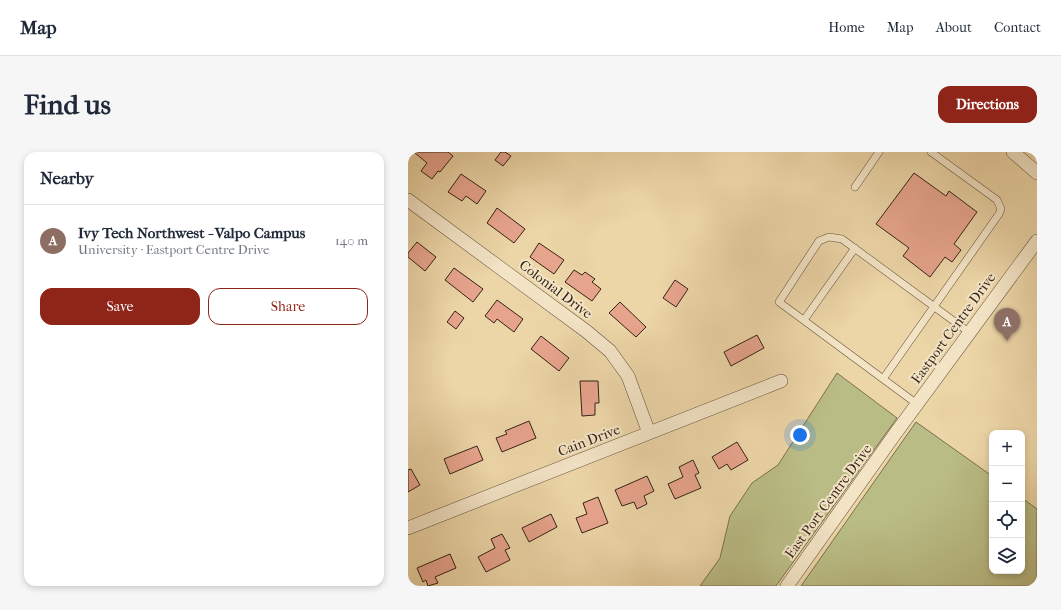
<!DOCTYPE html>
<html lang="en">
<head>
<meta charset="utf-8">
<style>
  :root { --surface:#fff; --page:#f6f6f7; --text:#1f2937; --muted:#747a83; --line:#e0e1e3; --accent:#8f2418 }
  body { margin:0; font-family:"IM FELL French Canon",serif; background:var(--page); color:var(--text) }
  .controls { position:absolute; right:12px; bottom:12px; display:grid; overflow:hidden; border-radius:8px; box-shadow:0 2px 6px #0003 }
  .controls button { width:36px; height:36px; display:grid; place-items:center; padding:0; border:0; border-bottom:1px solid var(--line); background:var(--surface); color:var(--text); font:20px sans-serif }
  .you { position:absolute; left:392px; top:283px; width:14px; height:14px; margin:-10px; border:3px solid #fff; border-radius:50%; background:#1a73e8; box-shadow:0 0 0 6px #1a73e833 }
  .badge { display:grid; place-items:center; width:26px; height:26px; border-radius:50%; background:var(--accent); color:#fff; font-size:13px; font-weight:700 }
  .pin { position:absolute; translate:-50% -33px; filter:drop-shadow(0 1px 2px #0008) }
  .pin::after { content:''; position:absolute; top:21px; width:14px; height:12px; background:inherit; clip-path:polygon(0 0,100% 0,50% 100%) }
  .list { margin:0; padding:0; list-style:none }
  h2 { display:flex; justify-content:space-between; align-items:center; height:52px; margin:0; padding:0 16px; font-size:17px }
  h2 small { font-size:13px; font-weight:400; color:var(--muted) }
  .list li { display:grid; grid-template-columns:26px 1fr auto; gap:12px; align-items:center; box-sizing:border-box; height:72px; padding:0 16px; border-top:1px solid var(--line) }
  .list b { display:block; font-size:15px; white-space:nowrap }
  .list p { margin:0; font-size:13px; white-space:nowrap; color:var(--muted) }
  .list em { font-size:13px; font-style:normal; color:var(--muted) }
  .actions { display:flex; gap:8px; padding:12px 16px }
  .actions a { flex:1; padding:9px 0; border:1px solid var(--accent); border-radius:12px; text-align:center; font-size:14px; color:var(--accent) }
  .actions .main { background:var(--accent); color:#fff }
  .icon { flex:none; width:22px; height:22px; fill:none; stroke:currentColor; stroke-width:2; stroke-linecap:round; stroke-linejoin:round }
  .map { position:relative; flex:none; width:629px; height:434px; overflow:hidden; border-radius:12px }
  header { display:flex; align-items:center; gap:24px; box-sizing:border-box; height:56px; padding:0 20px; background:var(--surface); border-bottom:1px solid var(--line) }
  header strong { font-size:19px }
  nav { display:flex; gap:22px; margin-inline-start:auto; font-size:14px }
  .intro { display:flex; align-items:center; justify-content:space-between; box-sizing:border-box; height:96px; padding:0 24px }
  h1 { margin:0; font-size:28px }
  .button { padding:10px 18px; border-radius:12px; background:var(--accent); color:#fff; font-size:14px; font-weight:700 }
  main { display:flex; gap:24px; padding:0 24px }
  aside { flex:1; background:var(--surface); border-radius:12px; box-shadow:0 2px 6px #0003 }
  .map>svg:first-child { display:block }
</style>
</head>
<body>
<header>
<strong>Map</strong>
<nav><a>Home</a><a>Map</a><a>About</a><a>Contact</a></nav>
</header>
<div class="intro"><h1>Find us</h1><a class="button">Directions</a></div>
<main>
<aside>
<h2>Nearby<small></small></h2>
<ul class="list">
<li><span class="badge" style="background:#8d6e63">A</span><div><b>Ivy Tech Northwest - Valpo Campus</b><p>University · Eastport Centre Drive</p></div><em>140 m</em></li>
</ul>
<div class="actions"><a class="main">Save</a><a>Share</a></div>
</aside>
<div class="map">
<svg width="629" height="434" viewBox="0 0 629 434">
  <rect width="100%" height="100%" fill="#ecd5a7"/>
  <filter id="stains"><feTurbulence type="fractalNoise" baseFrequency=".005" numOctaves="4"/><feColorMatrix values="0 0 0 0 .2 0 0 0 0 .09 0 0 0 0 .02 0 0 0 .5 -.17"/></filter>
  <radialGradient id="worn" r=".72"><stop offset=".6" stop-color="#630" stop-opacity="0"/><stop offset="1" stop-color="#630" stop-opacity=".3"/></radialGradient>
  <path fill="#babc85" stroke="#78704e" d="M 429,221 L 489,266 L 368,434 L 292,434 L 312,406 L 322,364 L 344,331 L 370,313 Z
    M 508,270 L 584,324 L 584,419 L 614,419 L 614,346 L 629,357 L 629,434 L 393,434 Z"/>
  <path fill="#e7a48d" stroke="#352317" d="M 7,0 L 40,0 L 45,4 L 32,20 L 30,19 L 24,27 L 13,19 L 19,11 L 7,1 Z
    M 93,0 L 97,0 L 103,4 L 95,14 L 87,8 Z
    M 506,21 L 538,44 L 541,39 L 569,60 L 546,92 L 553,98 L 544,110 L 537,105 L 522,125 L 495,104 L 501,96 L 468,72 Z
    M 53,22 L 78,39 L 69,52 L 58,44 L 54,49 L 40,40 Z
    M 89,56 L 117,77 L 106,91 L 79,71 Z
    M 9,90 L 28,105 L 17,119 L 0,105 L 0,101 Z
    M 131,91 L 156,108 L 146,122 L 122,105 Z
    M 46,116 L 75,137 L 65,150 L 37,128 Z
    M 166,118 L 174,123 L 177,120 L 187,127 L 184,130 L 193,137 L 184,149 L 157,130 Z
    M 267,128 L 280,137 L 268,155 L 255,146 Z
    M 89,148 L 115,167 L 106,180 L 89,167 L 86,171 L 77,164 Z
    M 212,150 L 238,175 L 228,185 L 201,161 Z
    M 47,159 L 56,166 L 48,177 L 39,170 Z
    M 349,183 L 356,196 L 323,214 L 316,200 Z
    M 133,184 L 161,206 L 151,219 L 123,197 Z
    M 172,229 L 190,229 L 191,251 L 187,251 L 187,263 L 174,264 Z
    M 121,269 L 128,286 L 94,300 L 88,286 L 99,282 L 97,279 Z
    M 329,290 L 340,308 L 323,318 L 319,312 L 311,317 L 304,305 Z
    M 69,294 L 75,308 L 42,322 L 36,307 Z
    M 285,308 L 291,321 L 287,323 L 293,336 L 267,347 L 260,332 L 275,325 L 271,315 Z
    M 3,317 L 12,333 L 0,340 L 0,318 Z
    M 239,324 L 246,339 L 236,344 L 239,352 L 229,357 L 226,350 L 214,354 L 207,338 Z
    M 190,345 L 200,371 L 174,381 L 168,366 L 179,362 L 175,351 Z
    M 143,362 L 149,375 L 121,390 L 114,376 Z
    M 94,382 L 102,396 L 97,398 L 102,408 L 78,420 L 70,405 L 87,396 L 83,387 Z
    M 42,402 L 48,416 L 27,425 L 30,431 L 20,434 L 18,428 L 15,430 L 9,416 Z"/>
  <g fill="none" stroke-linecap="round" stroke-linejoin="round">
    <defs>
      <path id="lane" d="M 447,35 L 471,0
        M 396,168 L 447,96
        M 475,227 L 591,62 L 593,57 L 589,48 L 523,0
        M 509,252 L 371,150 L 411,89 L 421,85 L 434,87 L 562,181"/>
      <path id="street" d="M 605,0 L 629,21
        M 0,48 L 178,179 L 202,199 L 220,224 L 241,281
        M 0,376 L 373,229
        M 379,434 L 487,282 L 629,89"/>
    </defs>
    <use href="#lane" stroke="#63503b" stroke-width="8"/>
    <use href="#street" stroke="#63503b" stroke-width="14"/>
    <use href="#lane" stroke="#f3e4c6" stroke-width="7"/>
    <use href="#street" stroke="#f3e4c6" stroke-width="13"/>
  </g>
  <g text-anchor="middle" stroke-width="4" stroke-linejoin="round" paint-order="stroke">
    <g font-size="14" fill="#352317" stroke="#f3e4c6">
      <text transform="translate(148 137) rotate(37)" y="5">Colonial Drive</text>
      <text transform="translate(545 176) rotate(-54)" y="5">Eastport Centre Drive</text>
      <text transform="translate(181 288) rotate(-21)" y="5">Cain Drive</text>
      <text transform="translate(420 349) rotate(-54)" y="5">East Port Centre Drive</text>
    </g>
  </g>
  <rect width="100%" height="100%" filter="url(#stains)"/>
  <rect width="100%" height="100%" fill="url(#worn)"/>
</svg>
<div class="controls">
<button>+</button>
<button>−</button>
<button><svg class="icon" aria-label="locate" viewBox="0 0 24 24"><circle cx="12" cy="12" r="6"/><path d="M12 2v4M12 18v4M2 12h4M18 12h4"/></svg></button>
<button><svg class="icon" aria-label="layers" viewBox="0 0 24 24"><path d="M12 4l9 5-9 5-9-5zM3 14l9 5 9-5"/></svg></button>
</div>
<div class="you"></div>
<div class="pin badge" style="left:599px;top:189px;background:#8d6e63">A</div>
</div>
</main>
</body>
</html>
